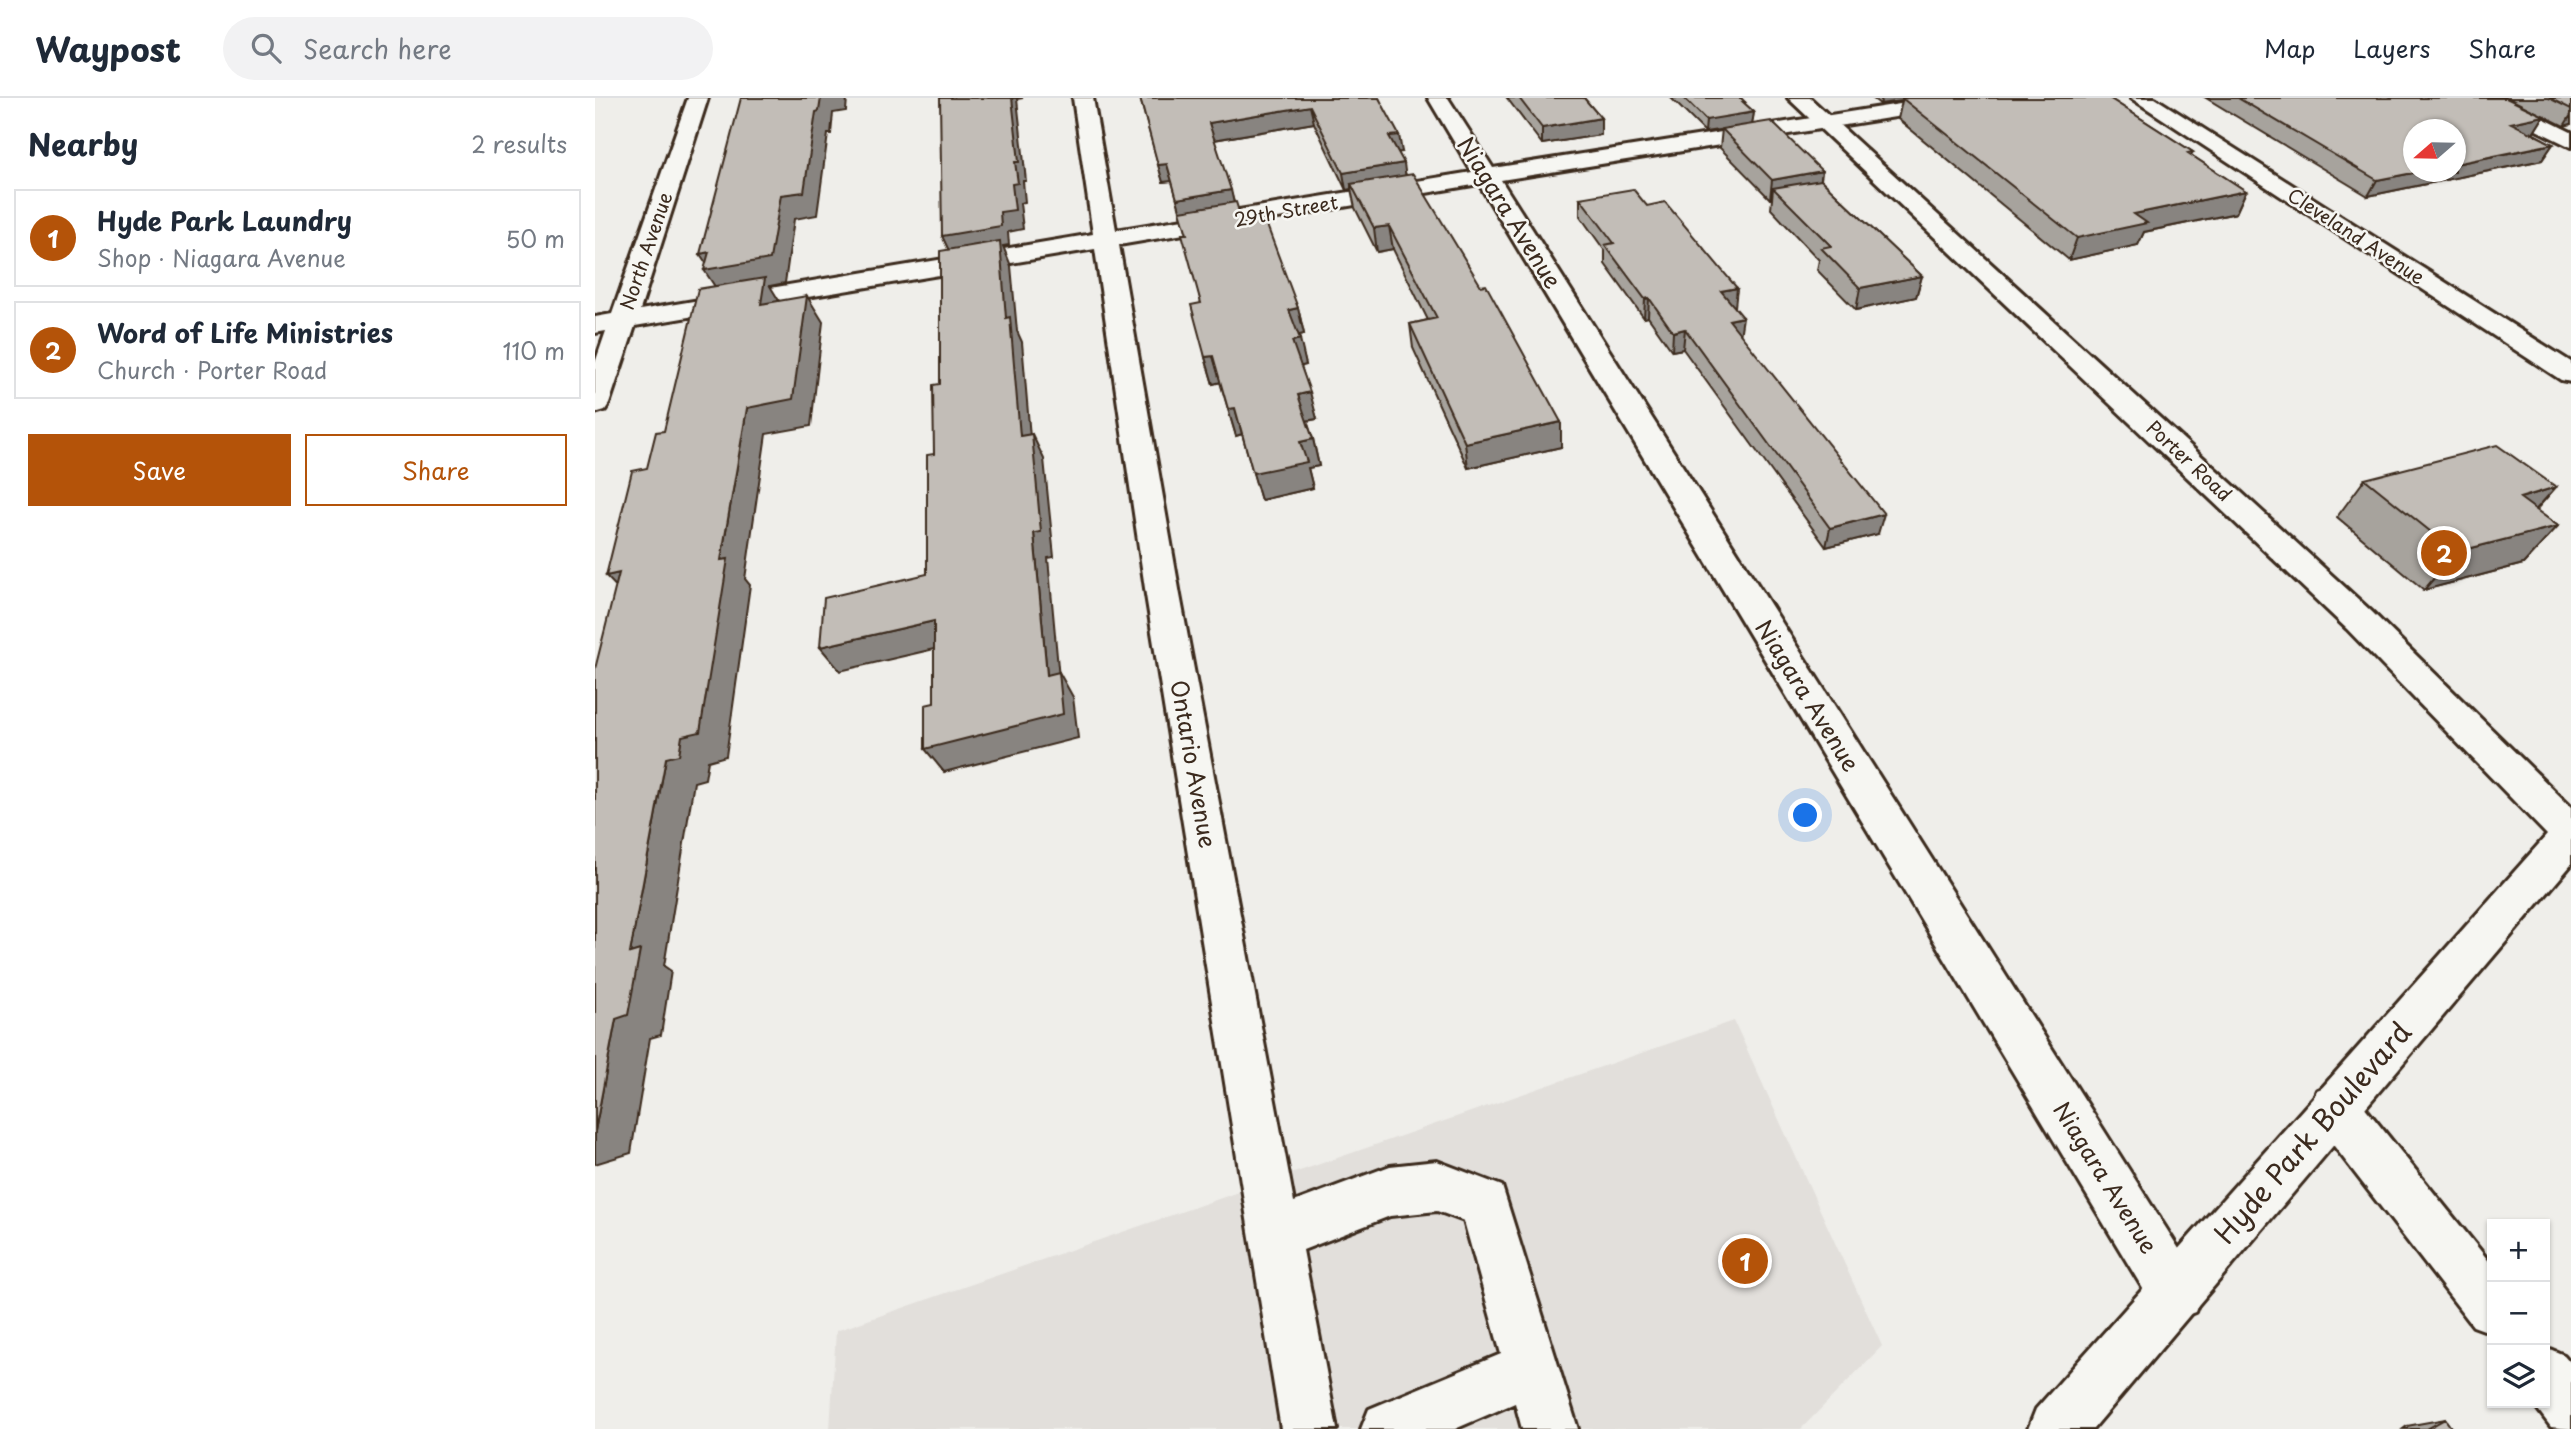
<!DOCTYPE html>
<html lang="en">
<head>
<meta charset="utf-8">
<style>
  :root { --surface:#fff; --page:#f2f2f3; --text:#1f2937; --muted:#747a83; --line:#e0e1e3; --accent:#b45309 }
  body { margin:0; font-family:"Playpen Sans",sans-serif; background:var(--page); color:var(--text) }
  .controls { position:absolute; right:21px; bottom:21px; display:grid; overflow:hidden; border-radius:0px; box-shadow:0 2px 5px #0004 }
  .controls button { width:63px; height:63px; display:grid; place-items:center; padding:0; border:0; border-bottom:2px solid var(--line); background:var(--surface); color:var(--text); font:35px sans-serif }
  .compass { position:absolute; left:1808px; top:21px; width:63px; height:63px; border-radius:50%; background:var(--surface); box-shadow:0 2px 5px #0004; rotate:250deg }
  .you { position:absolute; left:1211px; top:718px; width:24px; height:24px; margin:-18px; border:5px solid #fff; border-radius:50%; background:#1a73e8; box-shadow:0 0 0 10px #1a73e833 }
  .badge { display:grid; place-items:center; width:46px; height:46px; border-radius:50%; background:var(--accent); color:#fff; font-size:23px; font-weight:700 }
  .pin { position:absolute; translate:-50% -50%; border:4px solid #fff; box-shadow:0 2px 7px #0006 }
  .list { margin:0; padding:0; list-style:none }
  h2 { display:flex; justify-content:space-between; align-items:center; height:91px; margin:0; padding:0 28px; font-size:30px }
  h2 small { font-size:23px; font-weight:400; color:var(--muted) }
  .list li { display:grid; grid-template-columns:46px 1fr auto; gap:21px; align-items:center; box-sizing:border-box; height:98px; margin:0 14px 14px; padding:0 14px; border:2px solid var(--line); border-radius:0px }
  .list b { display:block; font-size:26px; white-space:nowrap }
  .list p { margin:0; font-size:23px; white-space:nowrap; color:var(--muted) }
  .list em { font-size:23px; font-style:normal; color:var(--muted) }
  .actions { display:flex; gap:14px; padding:21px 28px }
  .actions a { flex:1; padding:16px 0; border:2px solid var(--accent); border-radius:0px; text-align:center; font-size:24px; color:var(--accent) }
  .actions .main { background:var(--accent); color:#fff }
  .icon { flex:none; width:38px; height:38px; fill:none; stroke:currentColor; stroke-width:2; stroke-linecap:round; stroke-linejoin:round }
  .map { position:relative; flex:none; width:1976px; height:1331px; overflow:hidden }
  header { display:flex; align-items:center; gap:42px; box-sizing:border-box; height:98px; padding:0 35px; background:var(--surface); border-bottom:2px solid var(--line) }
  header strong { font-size:33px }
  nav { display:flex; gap:38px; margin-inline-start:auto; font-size:24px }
  .search { width:490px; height:63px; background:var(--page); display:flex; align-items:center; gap:18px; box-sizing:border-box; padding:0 24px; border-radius:38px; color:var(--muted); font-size:26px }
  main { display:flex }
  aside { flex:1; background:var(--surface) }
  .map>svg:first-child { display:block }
</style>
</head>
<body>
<header>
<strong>Waypost</strong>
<div class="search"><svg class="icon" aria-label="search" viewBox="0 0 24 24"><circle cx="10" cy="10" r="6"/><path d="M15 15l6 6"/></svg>Search here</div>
<nav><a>Map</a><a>Layers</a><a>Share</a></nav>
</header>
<main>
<aside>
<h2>Nearby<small>2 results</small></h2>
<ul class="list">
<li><span class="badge">1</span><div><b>Hyde Park Laundry</b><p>Shop · Niagara Avenue</p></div><em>50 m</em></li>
<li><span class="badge">2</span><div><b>Word of Life Ministries</b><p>Church · Porter Road</p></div><em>110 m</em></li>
</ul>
<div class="actions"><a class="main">Save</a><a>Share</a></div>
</aside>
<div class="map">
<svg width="1976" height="1331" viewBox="0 0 1976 1331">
  <rect width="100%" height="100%" fill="#efeeea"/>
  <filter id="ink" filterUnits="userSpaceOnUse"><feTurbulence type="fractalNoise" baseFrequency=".0143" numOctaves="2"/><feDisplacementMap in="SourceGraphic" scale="14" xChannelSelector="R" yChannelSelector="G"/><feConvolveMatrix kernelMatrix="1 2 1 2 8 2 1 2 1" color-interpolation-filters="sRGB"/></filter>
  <g filter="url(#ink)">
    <path fill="#e2dfdb" d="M 1139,923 L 1287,1248 L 1206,1331 L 235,1331 L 241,1233 Z"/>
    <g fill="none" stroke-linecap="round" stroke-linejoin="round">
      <defs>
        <path id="minor" d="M 93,0 L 113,0 L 45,212 L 498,136 L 478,0 L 498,0 L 521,132 L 877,74 L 833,0 L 853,0 L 898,70 L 1343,0 L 1392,0 L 1389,4 L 1382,6 L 906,82 L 1600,1176 L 1607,1195 L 1600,1214 L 1581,1221 L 1562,1214 L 884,86 L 524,147 L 585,497 L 699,1104 L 795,1068 L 842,1063 L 907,1088 L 983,1331 L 927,1331 L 920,1305 L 860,1331 L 766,1331 L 774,1311 L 906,1256 L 869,1123 L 842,1113 L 795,1118 L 708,1152 L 742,1331 L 686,1331 L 551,497 L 500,151 L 40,228 L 14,306 L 10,312 L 0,315 L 0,265 L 11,233 L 0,235 L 0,219 L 17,216 Z
          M 1536,0 L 1560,0 L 1976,264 L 1976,284 L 1966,282 Z
          M 1881,0 L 1907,0 L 1976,34 L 1976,49 L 1884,4 Z
          M 1739,985 L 1756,992 L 1897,1167 L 1897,1235 L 1878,1228 L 1722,1026 L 1715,1009 L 1722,992 Z
          M 1950,1249 L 1969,1257 L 1976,1265 L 1976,1331 L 1956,1329 L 1938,1305 L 1950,1305 Z"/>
        <path id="major" d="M 1193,0 L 1215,0 L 1776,513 L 1976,709 L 1976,767 L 1498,1331 L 1433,1331 L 1441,1311 L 1952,737 L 1752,531 Z"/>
      </defs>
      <use href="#minor" stroke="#3b2a1e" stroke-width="6"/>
      <use href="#major" stroke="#3b2a1e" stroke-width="6"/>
      <use href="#minor" fill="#f6f6f2" fill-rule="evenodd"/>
      <use href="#major" fill="#f6f6f2" fill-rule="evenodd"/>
    </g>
    <path fill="#a7a39d" stroke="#3b2a1e" stroke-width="2" d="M 545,0 L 784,0 L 807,54 L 803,54 L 811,77 L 966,349 L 873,370 L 818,250 L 815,226 L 833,222 L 798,151 L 782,154 L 760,110 L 756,91 L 751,92 L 719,25 L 619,42 L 639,104 L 648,126 L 703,210 L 709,236 L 703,237 L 711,267 L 706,268 L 722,321 L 712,323 L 718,341 L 724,368 L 713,370 L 718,390 L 666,402 L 647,336 L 641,338 L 625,284 L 618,286 L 610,259 L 606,205 L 592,136 L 577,83 L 568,84 Z
      M 912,0 L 989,0 L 1006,20 L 1006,37 L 947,46 Z
      M 1076,0 L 1146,0 L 1150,6 L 1159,14 L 1157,26 L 1227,73 L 1226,82 L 1327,178 L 1321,199 L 1261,212 L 1222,172 L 1224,162 L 1176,111 L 1177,101 L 1175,101 L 1125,50 L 1127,31 L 1110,34 Z
      M 1277,0 L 1514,0 L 1598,54 L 1596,57 L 1651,93 L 1641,115 L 1549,134 L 1543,147 L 1474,162 L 1303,21 L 1307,3 L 1285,6 Z
      M 1611,0 L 1911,0 L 1949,18 L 1939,34 L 1935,34 L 1958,46 L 1947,62 L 1773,98 Z
      M 1913,0 L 1976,0 L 1976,26 L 1969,28 Z
      M 985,100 L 1052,108 L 1142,190 L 1139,209 L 1145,237 L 1283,436 L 1231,449 L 1088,251 L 1077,253 L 1053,219 L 1049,220 L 1010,166 L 1010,153 L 985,118 Z
      M 1770,381 L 1961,389 L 1941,412 L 1963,428 L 1928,466 L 1829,492 L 1742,419 Z
      M 1850,1321 L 1857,1331 L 1808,1331 L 1812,1328 Z"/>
    <path fill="#888480" stroke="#3b2a1e" stroke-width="2" d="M 226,0 L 252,0 L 251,13 L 238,15 L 236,36 L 233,36 L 222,117 L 199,121 L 190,185 L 175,188 L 186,206 L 183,232 L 125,196 L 109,172 L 115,171 L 105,156 L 114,154 L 186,97 Z
      M 417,0 L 428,0 L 422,1 L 431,83 L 428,83 L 430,104 L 425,105 L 428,131 L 413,134 L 414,147 L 408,148 L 416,168 L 422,233 L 427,244 L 437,363 L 425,338 L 356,157 L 347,138 L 405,114 L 417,86 L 420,64 Z
      M 1287,0 L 1326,0 L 1308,1 L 1307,3 L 1285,6 Z
      M 1148,4 L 1150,4 L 1149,16 L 1159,14 L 1157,27 L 1110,34 L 1111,22 Z
      M 715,8 L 719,25 L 618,42 L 614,25 Z
      M 1976,17 L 1976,26 L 1969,28 Z
      M 1949,18 L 1939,34 L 1906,40 L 1916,25 Z
      M 1006,20 L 1006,37 L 947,46 L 947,30 Z
      M 804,37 L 807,54 L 796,55 L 794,38 Z
      M 1958,46 L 1947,62 L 1773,98 L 1782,82 L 1823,74 L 1860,74 L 1860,66 Z
      M 809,65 L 811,82 L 756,86 L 756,91 L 751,92 L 748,75 Z
      M 572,66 L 577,83 L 568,84 L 563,67 Z
      M 1227,73 L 1224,92 L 1178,90 L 1177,101 L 1175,101 L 1177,82 Z
      M 636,92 L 640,110 L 587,119 L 582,101 Z
      M 1651,93 L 1641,115 L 1549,134 L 1543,147 L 1474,162 L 1482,140 L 1539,116 Z
      M 794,128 L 798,151 L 782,154 L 779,130 Z
      M 1327,178 L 1321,199 L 1261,212 L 1265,190 Z
      M 1142,190 L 1140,209 L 1124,213 L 1126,193 Z
      M 212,198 L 228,224 L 216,328 L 171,336 L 150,481 L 155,487 L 131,658 L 113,663 L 110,681 L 99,684 L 69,868 L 76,873 L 66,937 L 55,940 L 36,1055 L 0,1066 L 0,1033 L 21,921 L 35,855 L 71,660 L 126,462 L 152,310 Z
      M 1054,200 L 1053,219 L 1049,220 L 1050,201 Z
      M 703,210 L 709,236 L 700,238 L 694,212 Z
      M 1148,219 L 1145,239 L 1134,222 Z
      M 1090,231 L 1088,251 L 1077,253 L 1078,234 Z
      M 705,241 L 711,267 L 703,269 L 697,243 Z
      M 618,258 L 626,284 L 618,286 L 610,259 Z
      M 715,294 L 722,321 L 709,323 L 703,297 Z
      M 640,310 L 647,336 L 641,338 L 633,311 Z
      M 966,324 L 966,349 L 873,370 L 870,345 Z
      M 437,336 L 449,361 L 459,459 L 453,460 L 466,602 L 452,577 L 439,435 Z
      M 718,341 L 724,368 L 713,370 L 718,390 L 666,402 L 658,375 L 705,344 Z
      M 1961,389 L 1927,427 L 1925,400 Z
      M 1289,416 L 1283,436 L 1231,449 L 1235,430 Z
      M 1963,428 L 1928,466 L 1829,492 L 1861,454 Z
      M 24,475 L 36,504 L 11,478 Z
      M 339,523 L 356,547 L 245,573 L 225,549 Z
      M 464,574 L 478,599 L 483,640 L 349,674 L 330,651 Z"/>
    <path fill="#c2bdb7" stroke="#3b2a1e" stroke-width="2" d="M 146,0 L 226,0 L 224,13 L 221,14 L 209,94 L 186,97 L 175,161 L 109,172 L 114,154 L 105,156 Z
      M 345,0 L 417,0 L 424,64 L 420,64 L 423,85 L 417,86 L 420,112 L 405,114 L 406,128 L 347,138 Z
      M 545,0 L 784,0 L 804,37 L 794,38 L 809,65 L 748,75 L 715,8 L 614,25 L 636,92 L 582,101 L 572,66 L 563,67 Z
      M 924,0 L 989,0 L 1006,20 L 947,30 Z
      M 1089,0 L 1146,0 L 1150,4 L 1148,4 L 1159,14 L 1111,22 Z
      M 1312,0 L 1514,0 L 1598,54 L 1593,55 L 1651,93 L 1539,116 L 1552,125 L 1482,140 L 1308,1 Z
      M 1643,0 L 1911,0 L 1949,18 L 1916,25 L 1958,46 L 1860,66 L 1860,32 L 1818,32 L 1818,74 L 1823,74 L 1782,82 Z
      M 1954,0 L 1976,0 L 1976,11 Z
      M 1176,23 L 1227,73 L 1177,82 L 1127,31 Z
      M 818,76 L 886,188 L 891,187 L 966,324 L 870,345 L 815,226 L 842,220 L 794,128 L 779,130 L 756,86 Z
      M 1226,82 L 1327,178 L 1265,190 L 1226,150 L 1236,148 L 1178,90 Z
      M 1038,91 L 1052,108 L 1070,104 L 1142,190 L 1126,193 L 1148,219 L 1134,222 L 1289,416 L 1235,430 L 1090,231 L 1078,234 L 1054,200 L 1050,201 L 1010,147 L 1019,145 L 985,100 Z
      M 641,104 L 648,126 L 670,122 L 703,210 L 694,212 L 705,241 L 697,243 L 715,294 L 703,297 L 718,341 L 705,344 L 712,364 L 658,375 L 640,310 L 633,311 L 618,258 L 610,259 L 596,207 L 606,205 L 587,136 L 592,136 L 585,113 Z
      M 405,143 L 411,220 L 415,219 L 425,338 L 437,336 L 446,434 L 439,435 L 452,577 L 464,574 L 468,616 L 330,651 L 330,607 L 339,605 L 339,523 L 225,549 L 229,500 L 332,476 L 332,357 L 339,356 L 338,287 L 345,286 L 345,153 Z
      M 170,180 L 166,206 L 212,198 L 198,301 L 152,310 L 126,462 L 133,461 L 105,634 L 87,638 L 84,657 L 71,660 L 35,855 L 45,852 L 33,917 L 21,921 L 0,1033 L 0,571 L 24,475 L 11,478 L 37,373 L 52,370 L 61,334 L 69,333 L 103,191 Z
      M 1902,347 L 1961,389 L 1925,400 L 1963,428 L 1861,454 L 1770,381 Z
      M 1850,1321 L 1857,1331 L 1832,1331 Z"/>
  </g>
  <g text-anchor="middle" stroke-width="5" stroke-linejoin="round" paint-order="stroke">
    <g font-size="19" fill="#3b2a1e" stroke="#f6f6f2">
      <text transform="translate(691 113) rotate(-10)" y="7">29th Street</text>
      <text transform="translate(1761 138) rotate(33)" y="7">Cleveland Avenue</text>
      <text transform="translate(51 153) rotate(-71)" y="7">North Avenue</text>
      <text transform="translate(1594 363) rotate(43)" y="7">Porter Road</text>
    </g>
    <g font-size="23" fill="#3b2a1e" stroke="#f6f6f2">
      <text transform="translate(914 115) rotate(58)" y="8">Niagara Avenue</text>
      <text transform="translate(1212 598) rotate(58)" y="8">Niagara Avenue</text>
      <text transform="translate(598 666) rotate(80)" y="8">Ontario Avenue</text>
      <text transform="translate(1510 1080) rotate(58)" y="8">Niagara Avenue</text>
    </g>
    <g font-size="28" fill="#3b2a1e" stroke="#f6f6f2">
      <text transform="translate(1718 1035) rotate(-49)" y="10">Hyde Park Boulevard</text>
    </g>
  </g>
</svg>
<div class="controls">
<button>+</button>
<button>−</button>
<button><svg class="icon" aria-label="layers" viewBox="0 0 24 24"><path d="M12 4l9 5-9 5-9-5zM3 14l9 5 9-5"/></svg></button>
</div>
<svg class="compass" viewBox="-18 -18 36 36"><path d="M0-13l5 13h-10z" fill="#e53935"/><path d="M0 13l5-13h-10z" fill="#747a83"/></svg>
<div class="you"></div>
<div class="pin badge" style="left:1150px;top:1163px">1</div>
<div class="pin badge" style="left:1849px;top:455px">2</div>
</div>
</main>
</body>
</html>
